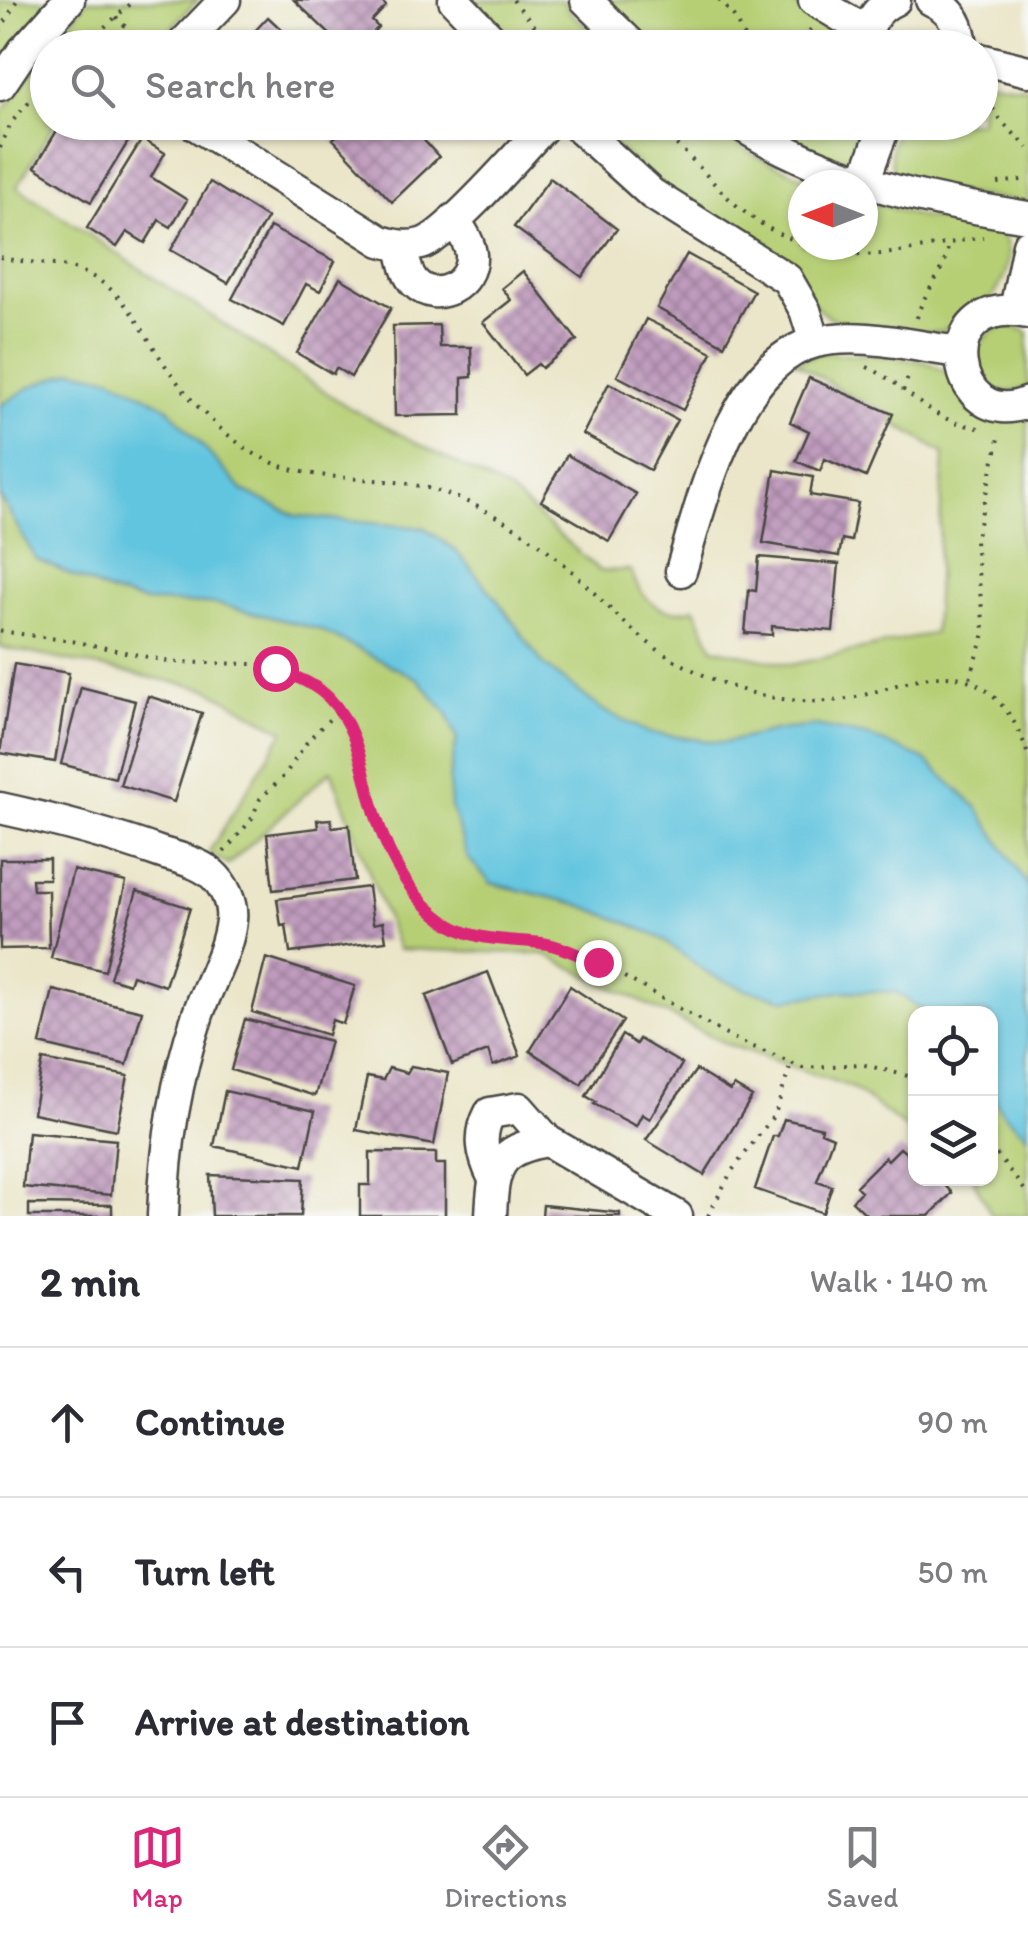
<!DOCTYPE html>
<html lang="en">
<head>
<meta charset="utf-8">
<style>
  :root { --surface:#fff; --page:#f7f7f7; --text:#2b2b33; --muted:#7c7c81; --line:#e1e1e2; --accent:#db2777 }
  body { margin:0; font-family:Itim,sans-serif; background:var(--page); color:var(--text) }
  .controls { position:absolute; right:30px; bottom:30px; display:grid; overflow:hidden; border-radius:20px; box-shadow:0 2px 8px #0004 }
  .controls button { width:90px; height:90px; display:grid; place-items:center; padding:0; border:0; border-bottom:2px solid var(--line); background:var(--surface); color:var(--text); font:50px sans-serif }
  .compass { position:absolute; left:788px; top:170px; width:90px; height:90px; border-radius:50%; background:var(--surface); box-shadow:0 2px 8px #0004; rotate:270deg }
  .stop { position:absolute; width:30px; height:30px; margin:-22px; border:8px solid #db2777; border-radius:50%; background:#fff }
  .stop.end { background:#db2777; border-color:#fff; box-shadow:0 2px 10px #0008 }
  .list { margin:0; padding:0; list-style:none }
  h2 { display:flex; justify-content:space-between; align-items:center; height:130px; margin:0; padding:0 40px; font-size:42px }
  h2 small { font-size:32px; font-weight:400; color:var(--muted) }
  .list li { display:grid; grid-template-columns:65px 1fr auto; gap:30px; align-items:center; box-sizing:border-box; height:150px; padding:0 40px; border-top:2px solid var(--line) }
  .list b { display:block; font-size:38px; white-space:nowrap }
  .list em { font-size:32px; font-style:normal; color:var(--muted) }
  .icon { flex:none; width:55px; height:55px; fill:none; stroke:currentColor; stroke-width:2; stroke-linecap:round; stroke-linejoin:round }
  .map { position:relative; flex:none; width:1028px; height:1216px; overflow:hidden }
  .search { position:absolute; background:var(--surface); box-shadow:0 2px 8px #0004; left:30px; right:30px; top:30px; height:110px; display:flex; align-items:center; gap:25px; box-sizing:border-box; padding:0 35px; border-radius:55px; color:var(--muted); font-size:38px }
  .sheet { height:580px; background:var(--surface) }
  nav { display:flex; justify-content:space-around; align-items:center; box-sizing:border-box; height:140px; border-top:2px solid var(--line); background:var(--surface); font-size:28px; color:var(--muted) }
  nav a { display:grid; justify-items:center; gap:5px }
  nav .on { color:var(--accent) }
  .map>svg:first-child { display:block }
</style>
</head>
<body>
<div class="map">
<svg width="1028" height="1216" viewBox="0 0 1028 1216">
  <defs>
    <pattern id="building-cross-hatch" width="8" height="8" patternUnits="userSpaceOnUse" patternTransform="scale(2.5)"><rect width="8" height="8" fill="#c09bbe"/><path d="M0 0l8 8M0 8l8-8" fill="none" stroke="#9c7f9b"/></pattern>
  </defs>
  <rect width="100%" height="100%" fill="#f6f6f2"/>
  <filter id="ink" filterUnits="userSpaceOnUse"><feTurbulence type="fractalNoise" baseFrequency=".01" numOctaves="2"/><feDisplacementMap in="SourceGraphic" scale="20" xChannelSelector="R" yChannelSelector="G"/><feConvolveMatrix kernelMatrix="1 2 1 2 8 2 1 2 1" color-interpolation-filters="sRGB"/></filter>
  <filter id="wash" filterUnits="userSpaceOnUse"><feTurbulence type="fractalNoise" baseFrequency=".0048" numOctaves="4" result="noise"/><feDisplacementMap in="SourceGraphic" scale="40" xChannelSelector="R" yChannelSelector="G"/><feGaussianBlur stdDeviation="2.25" result="paint"/><feColorMatrix in="noise" values="0 0 0 0 0 0 0 0 0 0 0 0 0 0 0 0 0 1.4 0 .05"/><feComposite in="paint" operator="in"/></filter>
  <g filter="url(#wash)">
    <rect width="100%" height="100%" fill="#ebe6c9"/>
    <path fill="#b6cf75" stroke="#707d50" stroke-width="2.5" d="M 0,0 L 55,0 L 0,70 Z
      M 88,0 L 198,0 L 178,20 L 158,47 L 51,48 Z
      M 469,0 L 562,0 L 570,12 L 609,47 L 516,47 Z
      M 607,0 L 789,0 L 835,34 L 846,47 L 654,47 Z
      M 47,52 L 48,122 L 55,123 L 17,187 L 348,407 L 509,491 L 600,571 L 631,570 C 641,602 662,618 695,608 L 713,648 L 791,665 L 934,633 L 944,454 L 796,362 L 820,353 L 873,355 L 926,362 L 948,373 L 964,401 L 1028,415 L 1028,472 L 1020,539 L 1028,586 L 1028,886 L 977,807 L 817,726 L 779,730 L 723,743 L 650,733 L 604,711 L 543,664 L 495,597 L 455,550 L 425,528 L 296,516 L 243,491 L 167,407 L 32,386 L 0,406 L 0,115 Z
      M 981,79 L 1028,87 L 1028,203 L 925,188 L 894,175 C 889,157 890,138 901,123 L 980,122 Z
      M 589,123 L 704,123 L 757,157 L 823,185 L 803,185 L 803,245 L 863,245 L 863,199 L 920,217 L 993,228 C 1006,236 1009,246 1008,261 C 1005,294 966,330 933,332 C 915,334 895,328 878,327 C 853,324 830,325 814,304 L 665,188 Z
      M 756,123 L 869,123 C 867,129 865,139 862,145 C 843,179 780,134 756,123 Z
      M 1009,325 L 1028,332 L 1028,388 C 1021,389 1011,393 1003,392 C 966,391 964,335 1009,325 Z
      M 0,496 L 36,559 L 111,593 L 146,602 L 218,604 L 318,629 L 418,679 L 447,713 L 457,739 L 449,780 L 491,883 L 578,904 L 630,924 L 659,937 L 709,974 L 745,989 L 786,999 L 845,991 L 896,992 L 927,1013 L 916,1014 L 915,1135 L 851,1087 L 727,1044 L 544,954 L 398,949 L 331,770 L 228,865 L 209,852 L 284,731 L 208,689 L 0,647 Z
      M 991,1092 L 1002,1112 L 1028,1136 L 1028,1216 L 992,1216 L 973,1179 L 990,1178 Z"/>
    <path fill="#62c5df" stroke="#467885" stroke-width="2.5" d="M 74,370 L 113,378 L 167,407 L 243,491 L 296,516 L 424,528 L 455,550 L 495,597 L 543,664 L 604,711 L 650,733 L 723,743 L 779,730 L 816,726 L 871,737 L 924,759 L 977,807 L 1028,886 L 1028,1136 L 1002,1112 L 991,1092 L 990,1014 L 927,1013 L 896,992 L 845,991 L 786,999 L 745,989 L 709,974 L 659,937 L 630,924 L 578,904 L 491,883 L 468,858 L 451,807 L 449,780 L 457,739 L 447,713 L 418,679 L 318,629 L 218,604 L 146,602 L 111,593 L 36,559 L 0,496 L 0,406 L 32,386 Z"/>
    <g id="blocks">
      <path fill="url(#building-cross-hatch)" d="M 294,0 L 380,0 L 386,6 L 372,21 L 378,27 L 359,48 L 344,48 Z
        M 268,17 L 301,48 L 239,48 Z
        M 62,122 L 125,122 L 136,129 L 91,202 L 35,167 Z
        M 350,122 L 407,122 L 439,157 L 392,202 L 333,139 Z
        M 439,122 L 471,122 L 454,139 Z
        M 142,139 L 165,153 L 151,177 L 187,200 L 171,227 L 159,220 L 145,243 L 127,232 L 117,247 L 87,228 Z
        M 550,178 L 617,229 L 582,277 L 514,227 Z
        M 210,182 L 267,218 L 228,283 L 171,250 Z
        M 270,227 L 335,261 L 320,291 L 306,284 L 284,326 L 232,299 Z
        M 687,254 L 754,291 L 724,345 L 657,308 Z
        M 523,271 L 577,340 L 542,368 L 538,364 L 524,375 L 483,322 L 511,300 L 502,288 Z
        M 340,278 L 391,308 L 351,377 L 336,368 L 333,374 L 297,353 Z
        M 646,319 L 712,352 L 683,410 L 617,376 Z
        M 439,325 L 440,347 L 471,347 L 472,377 L 462,378 L 462,415 L 395,416 L 393,326 Z
        M 809,378 L 893,414 L 866,477 L 825,459 L 820,471 L 796,461 L 809,431 L 790,422 Z
        M 609,383 L 677,420 L 650,470 L 583,434 Z
        M 567,455 L 636,494 L 609,541 L 541,501 Z
        M 775,470 L 813,477 L 810,495 L 858,503 L 851,541 L 842,539 L 839,556 L 763,543 Z
        M 759,557 L 839,564 L 833,631 L 772,626 L 772,635 L 745,633 L 749,590 L 756,591 Z
        M 14,664 L 69,673 L 55,762 L 0,753 Z
        M 81,687 L 135,701 L 115,778 L 61,764 Z
        M 148,696 L 202,713 L 174,802 L 120,785 Z
        M 331,819 L 332,827 L 349,825 L 355,880 L 273,890 L 267,834 L 318,828 L 317,820 Z
        M 0,859 L 49,859 L 49,879 L 32,879 L 33,890 L 48,890 L 49,948 L 0,949 Z
        M 73,870 L 126,882 L 105,971 L 51,958 Z
        M 368,887 L 373,924 L 383,922 L 386,941 L 290,953 L 286,925 L 281,926 L 277,899 Z
        M 137,891 L 190,908 L 165,986 L 132,975 L 129,984 L 110,978 Z
        M 266,958 L 355,986 L 343,1024 L 332,1020 L 328,1035 L 252,1012 Z
        M 488,972 L 520,1056 L 493,1066 L 488,1051 L 452,1065 L 426,996 Z
        M 570,986 L 623,1021 L 581,1084 L 530,1051 Z
        M 53,990 L 142,1011 L 127,1065 L 40,1044 Z
        M 245,1019 L 330,1041 L 315,1096 L 231,1070 Z
        M 622,1035 L 636,1044 L 639,1039 L 682,1064 L 650,1119 L 642,1114 L 636,1126 L 594,1104 L 596,1102 L 586,1096 Z
        M 43,1060 L 128,1076 L 117,1130 L 33,1113 Z
        M 411,1066 L 448,1073 L 434,1145 L 356,1130 L 367,1077 L 383,1080 L 389,1068 L 407,1073 Z
        M 696,1070 L 730,1091 L 734,1086 L 752,1097 L 704,1175 L 646,1140 Z
        M 225,1091 L 315,1111 L 303,1166 L 214,1146 Z
        M 784,1119 L 822,1128 L 821,1132 L 833,1137 L 817,1181 L 832,1186 L 823,1213 L 755,1189 L 773,1136 L 778,1136 Z
        M 28,1132 L 116,1140 L 111,1195 L 23,1187 Z
        M 900,1148 L 911,1157 L 916,1153 L 916,1178 L 938,1178 L 952,1193 L 929,1216 L 868,1216 L 852,1201 L 861,1191 L 856,1186 L 885,1157 L 888,1160 Z
        M 370,1152 L 436,1153 L 436,1164 L 445,1164 L 445,1216 L 360,1216 L 360,1185 L 370,1185 Z
        M 210,1175 L 303,1179 L 301,1216 L 212,1216 Z
        M 29,1204 L 112,1205 L 112,1216 L 29,1216 Z
        M 543,1205 L 620,1213 L 620,1216 L 542,1216 Z"/>
    </g>
  </g>
  <g filter="url(#ink)">
    <use href="#blocks" fill-opacity="0" stroke="#484743" stroke-width="2.5"/>
    <g fill="none" stroke-linecap="round" stroke-linejoin="round">
      <defs>
        <path id="minor" d="M 454,0 L 500,48
          M 586,0 L 635,48
          M 814,0 L 866,31
          M 931,0 C 952,9 961,26 962,48
          M 179,48 L 225,0
          M 864,48 C 867,26 874,9 895,0
          M 980,59 L 1028,71
          M 0,85 L 23,51 L 69,0
          M 191,122 L 381,241 C 395,245 407,248 421,244 C 447,237 525,147 548,122
          M 573,122 L 652,194 L 787,279 L 805,310 L 815,342
          M 736,122 C 824,180 926,201 1028,217
          M 864,181 L 886,122
          M 401,246 C 404,259 406,274 415,283 C 437,305 473,284 471,255 C 470,242 461,230 454,219
          M 1015,310 L 1028,245
          M 1028,313 C 927,292 952,436 1028,402
          M 681,571 C 702,501 734,362 816,342 C 861,331 915,347 961,352
          M 0,808 C 55,820 109,834 162,853 C 178,858 197,862 211,873 C 224,884 233,903 231,920 C 228,952 208,984 198,1014 C 176,1079 165,1147 163,1216
          M 493,1177 C 482,1155 478,1135 490,1113 L 519,1108 L 548,1141 L 677,1216
          M 491,1216 C 493,1168 497,1149 548,1141"/>
      </defs>
      <use href="#minor" stroke="#484743" stroke-width="35"/>
      <path stroke="#484743" stroke-width="4" stroke-dasharray="2.5 8" stroke-linecap="butt" d="M 513,0 L 553,48
        M 719,0 L 732,14 L 750,48
        M 116,17 L 147,48
        M 0,31 L 17,0
        M 81,48 L 135,0
        M 796,48 L 812,28
        M 988,88 C 988,115 1011,129 1028,148
        M 641,122 C 686,143 701,174 735,204 C 756,223 777,234 803,244
        M 806,122 L 819,136
        M 0,148 L 11,123 L 48,79
        M 998,183 L 1028,179
        M 806,245 C 875,266 917,247 983,237
        M 0,257 C 29,265 61,261 89,275 C 128,293 145,338 170,372 C 192,403 218,430 250,451 C 297,481 351,476 404,483 C 429,487 453,495 476,506 C 508,522 537,540 564,564 C 602,598 633,638 678,662 C 727,689 774,704 830,701 C 887,698 944,649 994,697 C 1011,713 1021,732 1028,755
        M 917,318 C 923,291 945,275 948,246
        M 867,367 C 912,387 922,419 979,428
        M 903,391 L 910,372
        M 0,631 L 78,642 L 171,662 L 252,664 L 295,676 L 327,696 L 351,730 L 389,853 L 402,877 L 443,920 L 469,935 L 509,943 L 548,944 L 598,962 L 730,1037 L 803,1068 L 861,1064 L 916,1078
        M 970,678 L 982,643 L 984,630 L 975,541 L 1000,434
        M 224,852 L 251,820 L 260,799 L 284,776 L 309,739 L 339,710
        M 990,1146 L 1028,1194
        M 708,1216 L 731,1172 L 775,1114 L 791,1064"/>
      <use href="#minor" stroke="#fff" stroke-width="30"/>
    </g>
  </g>
  <g fill="none" stroke-linecap="round" stroke-linejoin="round" filter="url(#ink)">
    <path stroke="#db2777" stroke-width="12" d="M 275,668 C 294,676 314,683 329,698 C 355,725 361,761 370,796 C 383,844 402,890 443,920 C 475,944 510,938 547,944 C 564,947 581,957 598,962"/>
  </g>
</svg>
<div class="controls">
<button><svg class="icon" aria-label="locate" viewBox="0 0 24 24"><circle cx="12" cy="12" r="6"/><path d="M12 2v4M12 18v4M2 12h4M18 12h4"/></svg></button>
<button><svg class="icon" aria-label="layers" viewBox="0 0 24 24"><path d="M12 4l9 5-9 5-9-5zM3 14l9 5 9-5"/></svg></button>
</div>
<svg class="compass" viewBox="-18 -18 36 36"><path d="M0-13l5 13h-10z" fill="#e53935"/><path d="M0 13l5-13h-10z" fill="#7c7c81"/></svg>
<div class="stop" style="left:275px;top:668px"></div>
<div class="stop end" style="left:598px;top:962px"></div>
<div class="search"><svg class="icon" aria-label="search" viewBox="0 0 24 24"><circle cx="10" cy="10" r="6"/><path d="M15 15l6 6"/></svg>Search here</div>
</div>
<section class="sheet">
<h2>2 min<small>Walk · 140 m</small></h2>
<ul class="list">
<li><svg class="icon" aria-label="ahead" viewBox="0 0 24 24"><path d="M12 20V5M6 11l6-6 6 6"/></svg><div><b>Continue</b></div><em>90 m</em></li>
<li><svg class="icon" aria-label="left" viewBox="0 0 24 24"><path d="M17 20v-9H6M10 6l-5 5 5 5"/></svg><div><b>Turn left</b></div><em>50 m</em></li>
<li><svg class="icon" aria-label="arrive" viewBox="0 0 24 24"><path d="M6 21V4h12l-3 4 3 4H6"/></svg><div><b>Arrive at destination</b></div></li>
</ul>
</section>
<nav>
<a class="on"><svg class="icon" aria-label="map" viewBox="0 0 24 24"><path d="M3 6l6-2 6 2 6-2v14l-6 2-6-2-6 2zM9 4v14M15 6v14"/></svg>Map</a>
<a><svg class="icon" aria-label="directions" viewBox="0 0 24 24"><path d="M12 3l9 9-9 9-9-9zM9 14v-3h6M13 9l2 2-2 2"/></svg>Directions</a>
<a><svg class="icon" aria-label="saved" viewBox="0 0 24 24"><path d="M7 4h10v16l-5-4-5 4z"/></svg>Saved</a>
</nav>
</body>
</html>
